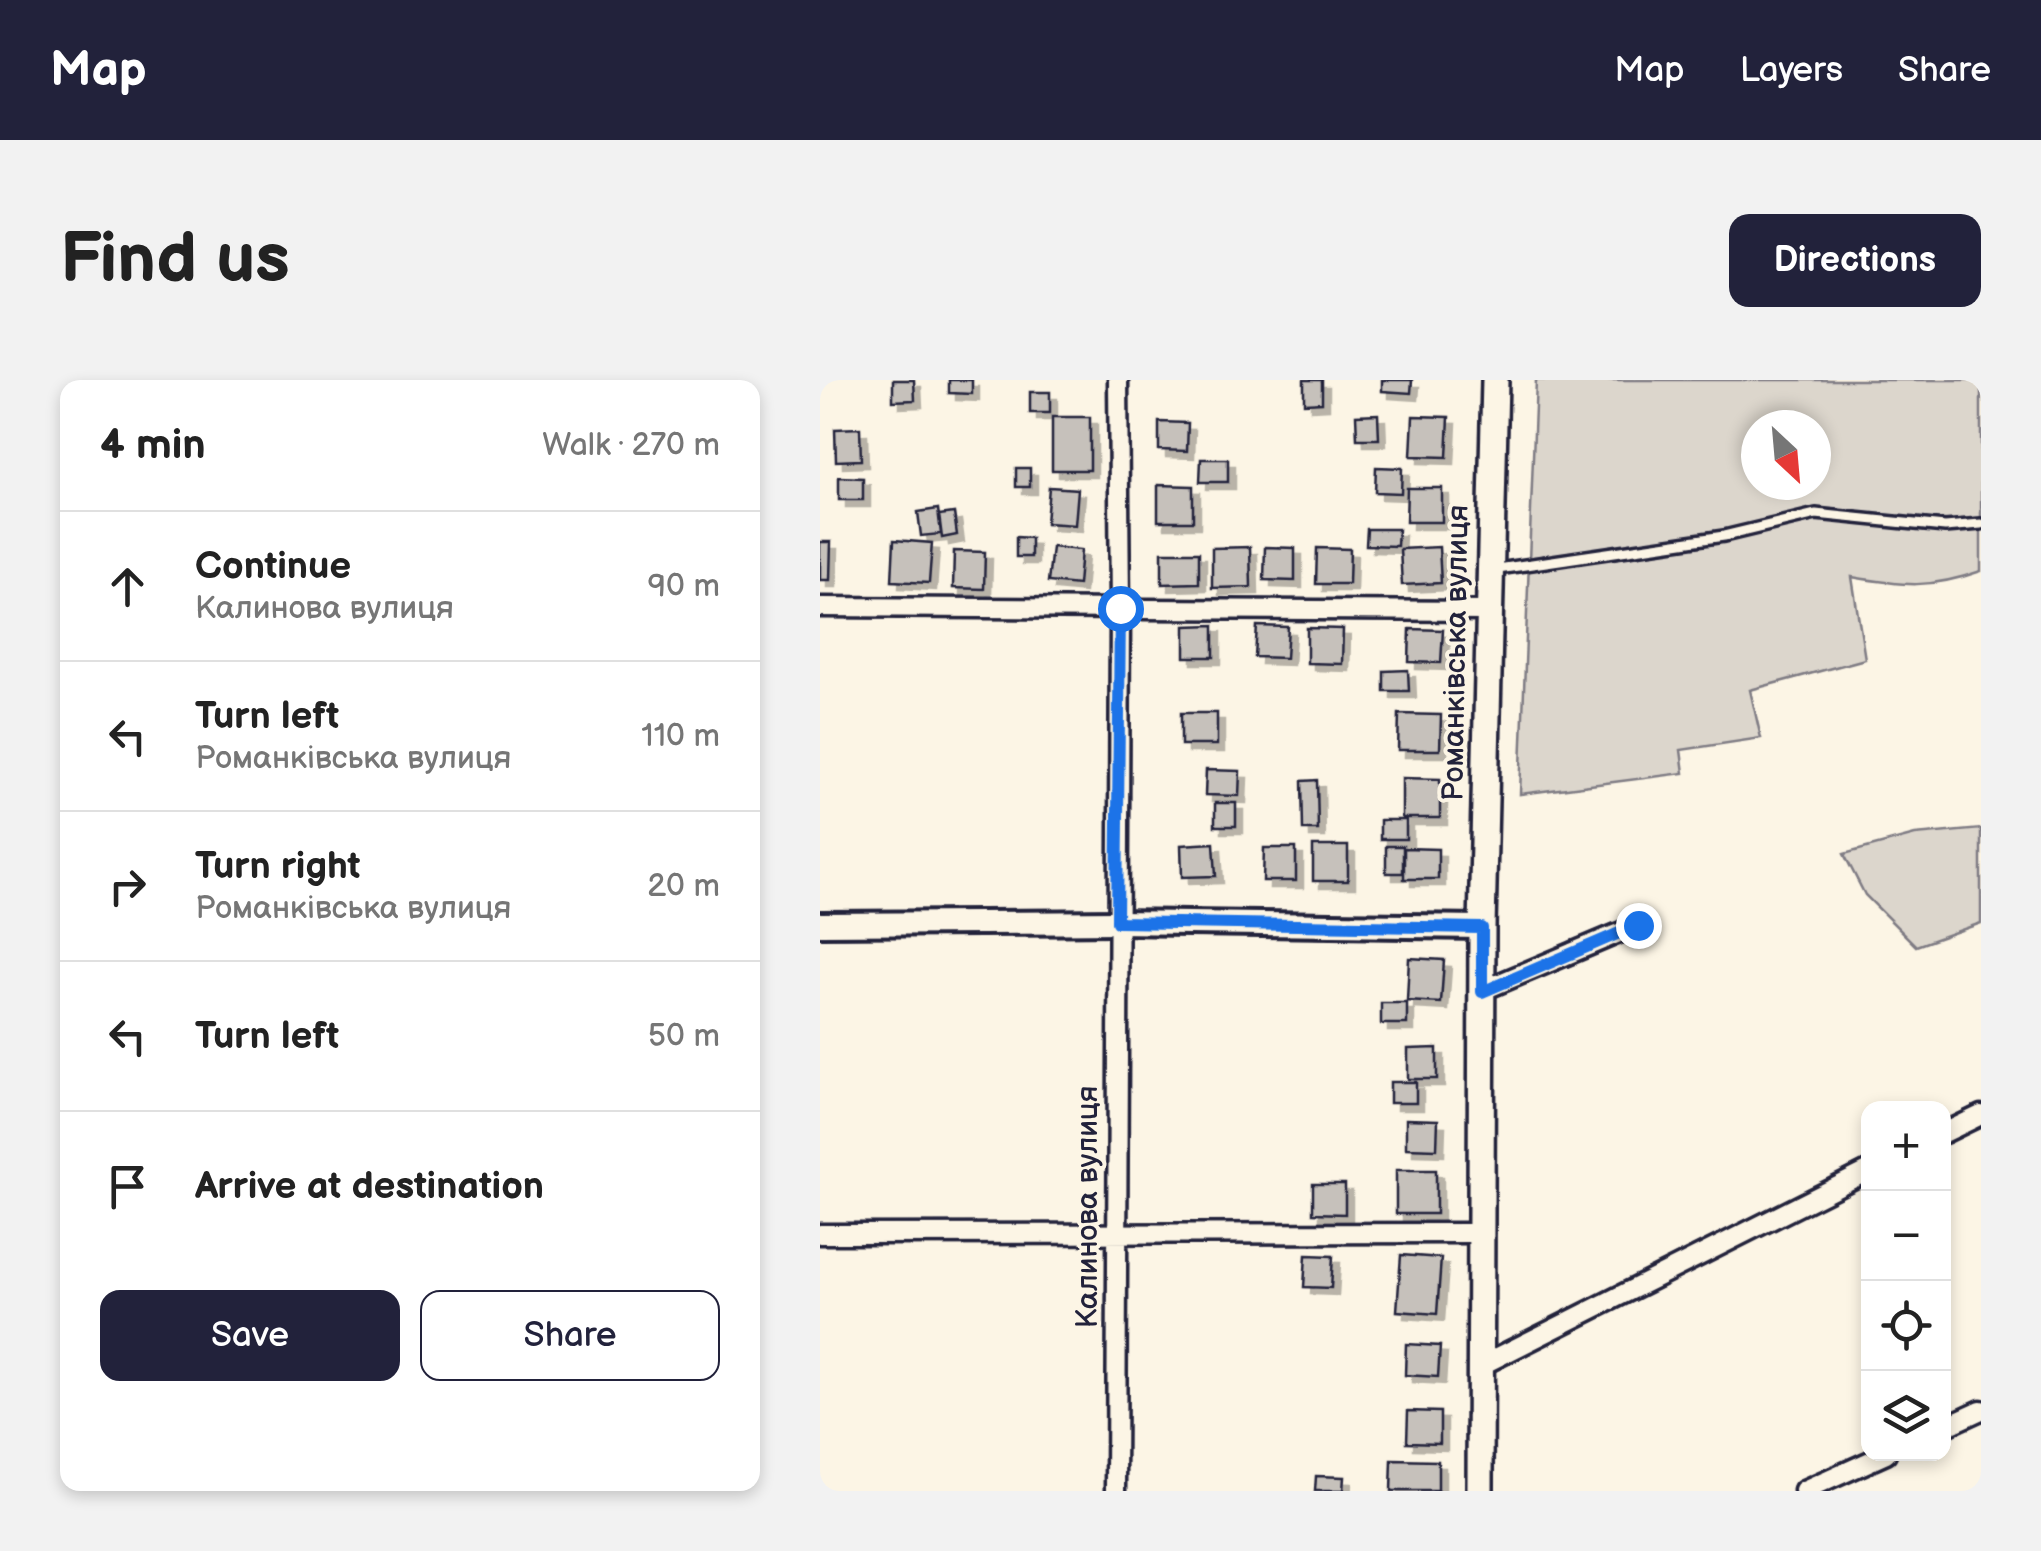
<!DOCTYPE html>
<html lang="en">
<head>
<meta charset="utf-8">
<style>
  :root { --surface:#fff; --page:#f2f2f2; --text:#222; --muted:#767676; --line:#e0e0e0; --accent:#22223b }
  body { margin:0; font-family:"Balsamiq Sans",sans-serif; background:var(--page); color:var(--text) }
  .controls { position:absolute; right:30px; bottom:30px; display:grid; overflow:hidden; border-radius:20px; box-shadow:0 5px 15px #0003 }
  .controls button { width:90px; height:90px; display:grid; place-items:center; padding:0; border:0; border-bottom:2px solid var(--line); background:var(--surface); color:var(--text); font:50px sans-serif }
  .compass { position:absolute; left:921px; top:30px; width:90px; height:90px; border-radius:50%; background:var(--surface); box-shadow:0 5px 15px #0003; rotate:154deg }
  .stop { position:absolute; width:30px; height:30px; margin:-22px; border:8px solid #1a73e8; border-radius:50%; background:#fff }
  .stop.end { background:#1a73e8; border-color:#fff; box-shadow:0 2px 10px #0008 }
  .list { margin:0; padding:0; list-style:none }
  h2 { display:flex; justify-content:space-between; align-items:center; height:130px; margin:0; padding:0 40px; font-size:42px }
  h2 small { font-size:32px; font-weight:400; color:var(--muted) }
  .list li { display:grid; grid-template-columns:65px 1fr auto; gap:30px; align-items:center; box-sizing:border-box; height:150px; padding:0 40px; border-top:2px solid var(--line) }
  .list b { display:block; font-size:38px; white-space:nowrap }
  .list p { margin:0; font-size:32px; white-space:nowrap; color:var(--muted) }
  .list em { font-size:32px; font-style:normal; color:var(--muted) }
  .actions { display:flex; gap:20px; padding:30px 40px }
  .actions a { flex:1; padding:22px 0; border:2px solid var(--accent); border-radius:20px; text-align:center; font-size:35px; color:var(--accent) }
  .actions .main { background:var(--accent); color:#fff }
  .icon { flex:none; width:55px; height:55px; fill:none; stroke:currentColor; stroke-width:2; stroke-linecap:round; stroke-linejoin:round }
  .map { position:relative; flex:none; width:1161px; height:1111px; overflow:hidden; border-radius:20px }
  header { display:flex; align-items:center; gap:60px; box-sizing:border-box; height:140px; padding:0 50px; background:var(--accent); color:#fff }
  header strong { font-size:48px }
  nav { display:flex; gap:55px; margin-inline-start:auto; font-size:35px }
  .intro { display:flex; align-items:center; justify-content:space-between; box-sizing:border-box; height:240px; padding:0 60px }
  h1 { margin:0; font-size:70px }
  .button { padding:25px 45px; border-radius:20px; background:var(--accent); color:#fff; font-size:35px; font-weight:700 }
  main { display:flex; gap:60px; padding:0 60px }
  aside { flex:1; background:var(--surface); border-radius:20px; box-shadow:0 5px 15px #0003 }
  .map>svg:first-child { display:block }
</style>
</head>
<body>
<header>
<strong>Map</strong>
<nav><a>Map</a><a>Layers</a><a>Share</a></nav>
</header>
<div class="intro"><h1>Find us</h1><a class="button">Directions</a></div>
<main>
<aside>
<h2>4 min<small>Walk · 270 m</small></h2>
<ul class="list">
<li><svg class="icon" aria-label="ahead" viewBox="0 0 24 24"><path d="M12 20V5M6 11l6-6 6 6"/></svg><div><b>Continue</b><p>Калинова вулиця</p></div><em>90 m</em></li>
<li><svg class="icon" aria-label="left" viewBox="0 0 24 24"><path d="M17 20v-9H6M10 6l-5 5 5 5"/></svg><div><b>Turn left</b><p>Романківська вулиця</p></div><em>110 m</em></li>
<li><svg class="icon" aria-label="right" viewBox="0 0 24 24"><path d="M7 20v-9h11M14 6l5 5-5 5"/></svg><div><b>Turn right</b><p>Романківська вулиця</p></div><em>20 m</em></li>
<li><svg class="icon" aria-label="left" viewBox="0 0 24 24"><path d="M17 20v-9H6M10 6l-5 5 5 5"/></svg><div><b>Turn left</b></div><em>50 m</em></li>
<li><svg class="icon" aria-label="arrive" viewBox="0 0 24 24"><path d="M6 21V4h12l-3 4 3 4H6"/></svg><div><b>Arrive at destination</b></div></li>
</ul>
<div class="actions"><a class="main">Save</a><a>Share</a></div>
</aside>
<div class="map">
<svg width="1161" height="1111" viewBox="0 0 1161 1111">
  <defs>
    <filter id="shadow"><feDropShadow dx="7" dy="7" stdDeviation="0" flood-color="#0004"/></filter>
  </defs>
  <rect width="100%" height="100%" fill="#fcf5e5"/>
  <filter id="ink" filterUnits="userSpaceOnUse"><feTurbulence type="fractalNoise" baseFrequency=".01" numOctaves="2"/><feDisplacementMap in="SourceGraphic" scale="20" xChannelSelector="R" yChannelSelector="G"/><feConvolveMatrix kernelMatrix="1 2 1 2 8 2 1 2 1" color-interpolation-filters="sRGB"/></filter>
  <g filter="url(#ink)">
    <path fill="#dcd6cc" stroke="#7f7c84" stroke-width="2.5" fill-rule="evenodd" d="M 716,0 L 1161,0 L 1161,191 C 1110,209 1084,206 1032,197 L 1045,279 L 930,310 L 941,358 L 861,370 L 864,393 L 700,414 ZM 936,45 L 996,45 L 996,105 L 936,105 Z
      M 1161,449 L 1161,543 L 1096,566 L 1045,515 L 1024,474 L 1095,455 Z"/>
    <path fill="#c6c1bb" stroke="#22223b" stroke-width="2.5" filter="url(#shadow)" d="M 73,0 L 94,0 L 95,20 L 73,21 Z
      M 129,0 L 152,0 L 152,14 L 129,13 Z
      M 484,0 L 502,0 L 502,22 L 484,23 Z
      M 562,0 L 592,0 L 591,13 L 562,11 Z
      M 210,12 L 230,12 L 230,33 L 210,33 Z
      M 558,34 L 559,59 L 537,59 L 536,35 Z
      M 593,36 L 629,37 L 627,77 L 591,76 Z
      M 232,37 L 270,37 L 270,90 L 232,90 Z
      M 339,42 L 368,43 L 367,71 L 339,70 Z
      M 40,48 L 41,80 L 16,81 L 15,49 Z
      M 381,79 L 408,79 L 408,102 L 380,102 Z
      M 556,87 L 582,88 L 581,113 L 555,112 Z
      M 196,88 L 210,88 L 210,107 L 196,107 Z
      M 19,97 L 43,98 L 43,120 L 19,120 Z
      M 338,105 L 373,106 L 373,141 L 338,141 Z
      M 229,107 L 258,109 L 255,145 L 226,143 Z
      M 587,108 L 622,108 L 622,142 L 586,142 Z
      M 118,129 L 121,154 L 101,156 L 98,132 Z
      M 134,133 L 137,155 L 122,158 L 119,135 Z
      M 547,149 L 578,149 L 577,166 L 546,165 Z
      M 196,157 L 211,158 L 211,177 L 196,177 Z
      M 74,160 L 112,163 L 109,203 L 72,201 Z
      M 0,162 L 11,162 L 10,200 L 0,200 Z
      M 232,167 L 261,170 L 258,205 L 228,202 Z
      M 430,167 L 431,207 L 392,208 L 392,168 Z
      M 445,167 L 475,168 L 475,201 L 444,200 Z
      M 619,167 L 621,203 L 582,205 L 580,169 Z
      M 497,168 L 530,169 L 529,204 L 496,204 Z
      M 134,171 L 165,172 L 164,209 L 133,208 Z
      M 342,172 L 379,172 L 379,203 L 342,204 Z
      M 394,245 L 394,277 L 365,277 L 365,246 Z
      M 437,246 L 468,247 L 466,278 L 435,277 Z
      M 487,248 L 523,249 L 522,284 L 487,283 Z
      M 590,249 L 623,250 L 621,283 L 589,282 Z
      M 588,290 L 589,311 L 564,311 L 564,291 Z
      M 361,333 L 397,333 L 397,365 L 361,365 Z
      M 579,334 L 621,335 L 620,370 L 578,370 Z
      M 386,390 L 420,391 L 419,416 L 385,415 Z
      M 582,398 L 620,399 L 620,438 L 582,438 Z
      M 497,400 L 498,450 L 483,450 L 482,401 Z
      M 395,423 L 416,423 L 416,446 L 395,446 Z
      M 560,440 L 586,440 L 586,459 L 560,459 Z
      M 394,463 L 396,496 L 362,497 L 361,465 Z
      M 493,466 L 528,466 L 528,501 L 493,501 Z
      M 566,466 L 583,466 L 583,493 L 566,493 Z
      M 444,468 L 476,468 L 476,501 L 443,501 Z
      M 584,468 L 618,469 L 618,499 L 584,499 Z
      M 589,578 L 624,580 L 621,623 L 587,621 Z
      M 561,623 L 587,623 L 587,644 L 561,644 Z
      M 617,668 L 617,699 L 588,699 L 588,669 Z
      M 570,702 L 596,702 L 596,723 L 570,723 Z
      M 586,739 L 618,740 L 617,769 L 586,768 Z
      M 576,790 L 616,790 L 616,834 L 576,834 Z
      M 493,804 L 525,804 L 525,834 L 493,833 Z
      M 486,875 L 513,876 L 511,908 L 484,907 Z
      M 581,875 L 621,878 L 617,934 L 577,931 Z
      M 586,964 L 620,966 L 618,997 L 585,995 Z
      M 588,1031 L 620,1032 L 620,1063 L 587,1062 Z
      M 572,1080 L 618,1081 L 618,1111 L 571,1111 Z
      M 496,1096 L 524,1097 L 523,1111 L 495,1111 Z"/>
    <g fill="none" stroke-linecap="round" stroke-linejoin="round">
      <defs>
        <path id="service" d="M 671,190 L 904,156 L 996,134 L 1125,147 L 1161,144"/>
        <path id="minor" d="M 0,227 L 667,231
          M 661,611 L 818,545
          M 1124,753 L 1161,735
          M 0,854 L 661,853
          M 660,986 L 1048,791
          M 1124,1047 L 1161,1030
          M 296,1111 L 300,229 L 298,0
          M 984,1111 L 1066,1074"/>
        <path id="tertiary" d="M 0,544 L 297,542 L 662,547"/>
        <path id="secondary" d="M 660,1111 L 662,547 L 675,0"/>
      </defs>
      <use href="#service" stroke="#22223b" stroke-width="16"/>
      <use href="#minor" stroke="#22223b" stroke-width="25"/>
      <use href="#tertiary" stroke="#22223b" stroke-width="30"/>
      <use href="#secondary" stroke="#22223b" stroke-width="32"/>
      <use href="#service" stroke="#fcf5e5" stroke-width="9"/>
      <use href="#minor" stroke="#fcf5e5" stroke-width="18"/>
      <use href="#tertiary" stroke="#fcf5e5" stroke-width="22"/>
      <use href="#secondary" stroke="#fcf5e5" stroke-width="25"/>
    </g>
  </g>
  <g fill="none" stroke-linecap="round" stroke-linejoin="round" filter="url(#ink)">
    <path stroke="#1a73e8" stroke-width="12" d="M 300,228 L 297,542 L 662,548 L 662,612 L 818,545"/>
  </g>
  <g text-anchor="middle" stroke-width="8" stroke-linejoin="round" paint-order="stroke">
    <g font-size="30" fill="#22223b" stroke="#fcf5e5">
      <text transform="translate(635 273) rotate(-89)" y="10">Романківська вулиця</text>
      <text transform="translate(267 827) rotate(-90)" y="10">Калинова вулиця</text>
    </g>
  </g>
</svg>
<div class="controls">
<button>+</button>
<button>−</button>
<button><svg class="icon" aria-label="locate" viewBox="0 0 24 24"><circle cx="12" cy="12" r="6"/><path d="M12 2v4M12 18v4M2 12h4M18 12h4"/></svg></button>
<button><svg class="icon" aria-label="layers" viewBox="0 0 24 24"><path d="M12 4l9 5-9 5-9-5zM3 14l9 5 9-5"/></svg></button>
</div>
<svg class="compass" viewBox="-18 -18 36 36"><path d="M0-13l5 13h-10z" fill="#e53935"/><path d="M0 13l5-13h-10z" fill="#767676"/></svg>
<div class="stop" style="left:300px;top:228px"></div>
<div class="stop end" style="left:818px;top:545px"></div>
</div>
</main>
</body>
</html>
